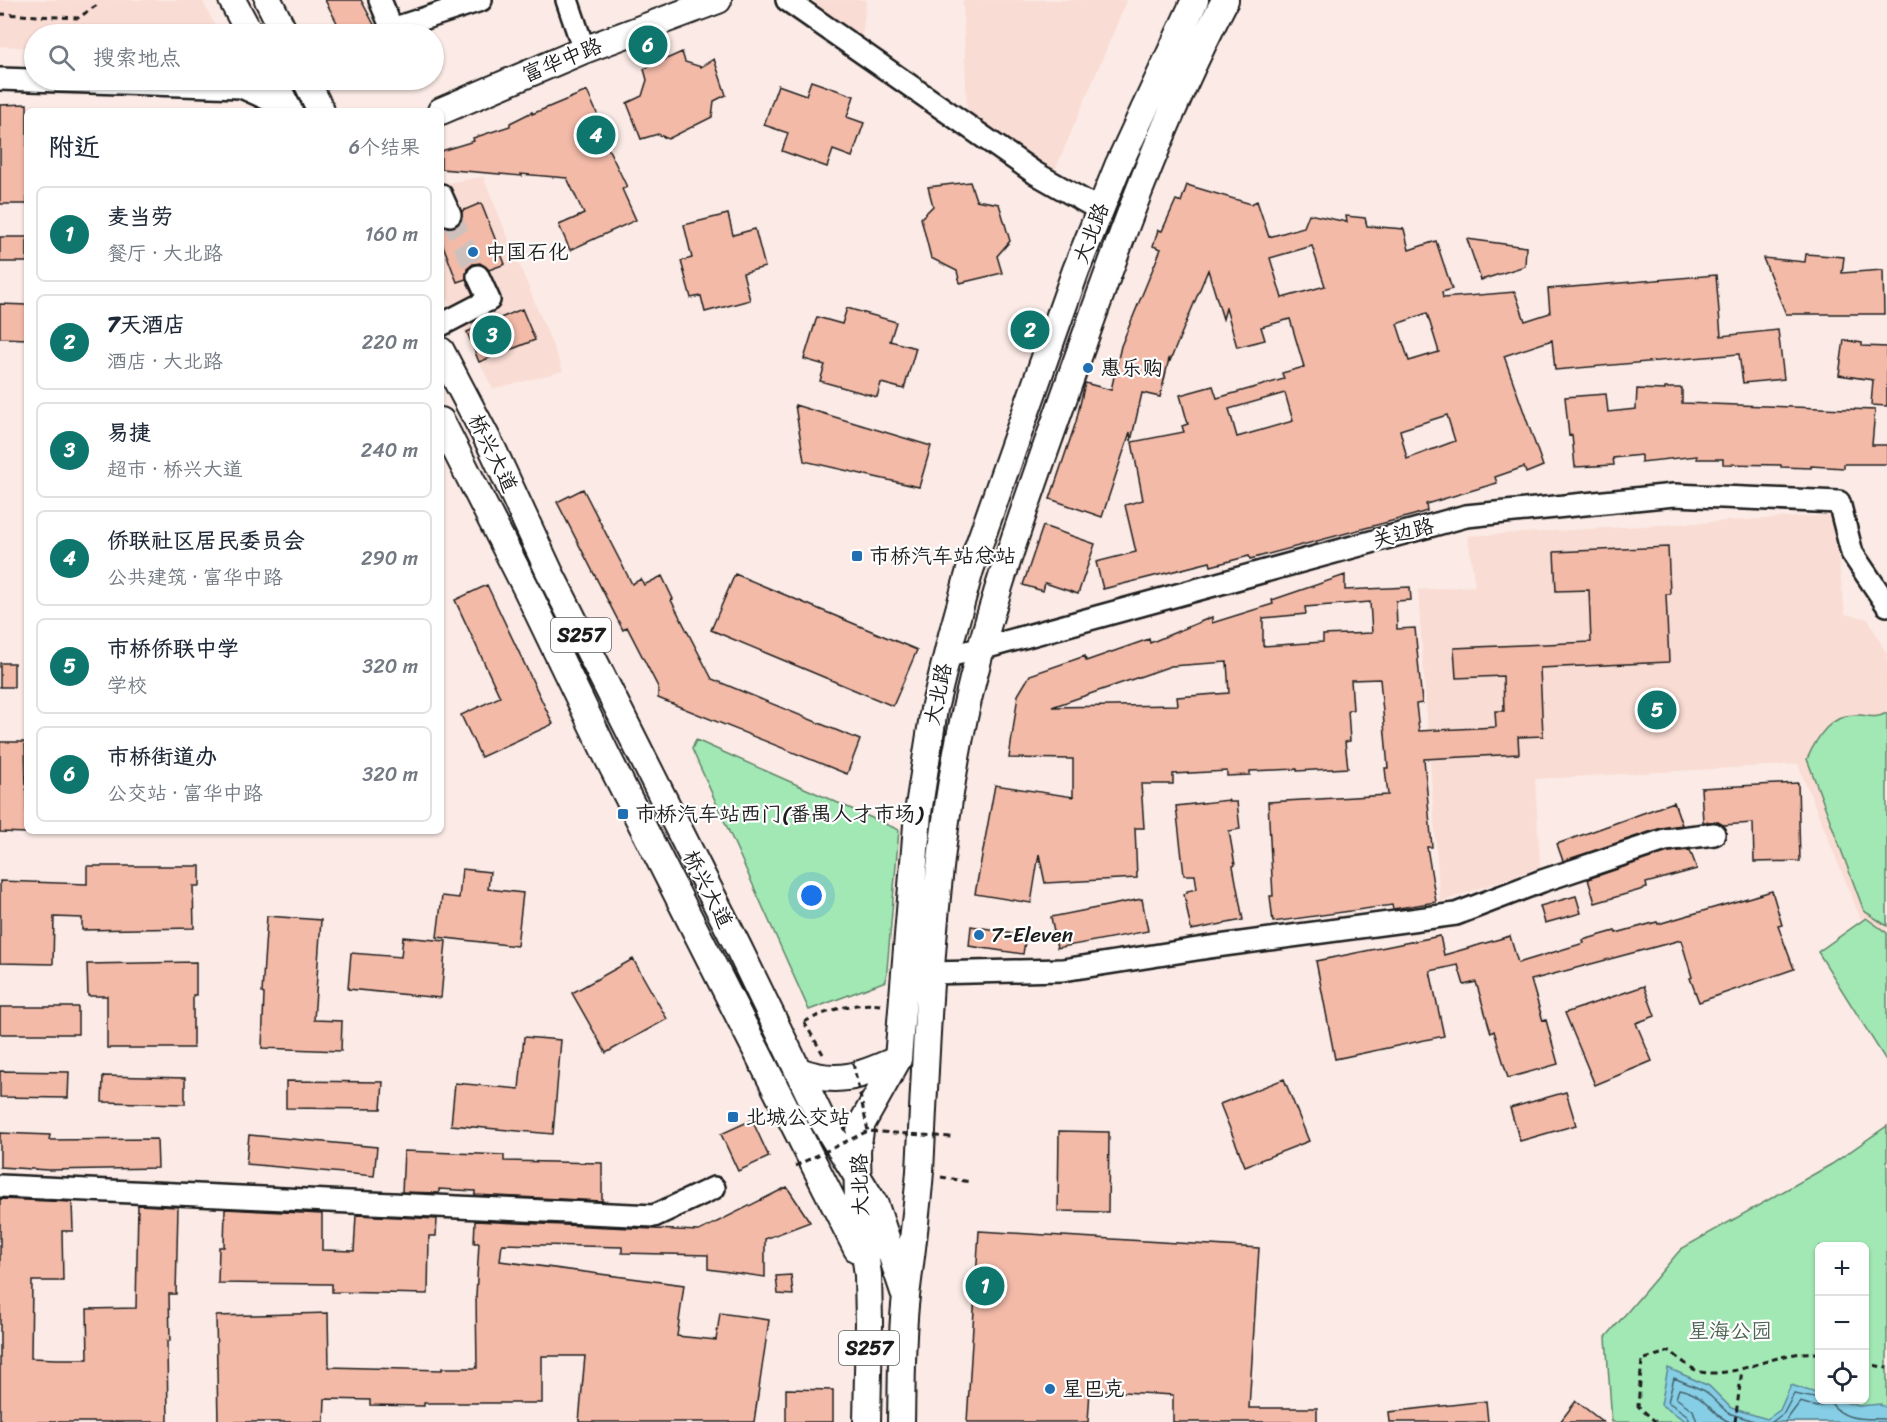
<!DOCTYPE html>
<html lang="zh">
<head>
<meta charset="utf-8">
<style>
  :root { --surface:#fff; --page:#f2f2f3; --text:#1f2937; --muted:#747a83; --line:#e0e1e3; --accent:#0f766e }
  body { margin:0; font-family:Sriracha,"LXGW WenKai TC",sans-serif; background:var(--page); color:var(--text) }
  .controls { position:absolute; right:18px; bottom:18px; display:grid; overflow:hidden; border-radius:9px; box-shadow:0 2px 4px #0004 }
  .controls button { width:54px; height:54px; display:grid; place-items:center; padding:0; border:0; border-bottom:2px solid var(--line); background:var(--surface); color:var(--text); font:30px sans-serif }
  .you { position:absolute; left:812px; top:896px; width:21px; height:21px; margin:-15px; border:4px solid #fff; border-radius:50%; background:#1a73e8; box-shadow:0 0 0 9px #1a73e833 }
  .badge { display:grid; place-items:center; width:39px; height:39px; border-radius:50%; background:var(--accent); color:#fff; font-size:20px; font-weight:700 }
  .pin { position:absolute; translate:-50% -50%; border:3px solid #fff; box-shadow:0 2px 6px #0006 }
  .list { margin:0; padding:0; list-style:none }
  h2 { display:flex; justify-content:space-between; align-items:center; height:78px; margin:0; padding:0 24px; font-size:26px }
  h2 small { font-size:20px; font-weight:400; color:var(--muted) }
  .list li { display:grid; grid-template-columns:39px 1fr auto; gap:18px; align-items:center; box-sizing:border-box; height:96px; margin:0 12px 12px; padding:0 12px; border:2px solid var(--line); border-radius:9px }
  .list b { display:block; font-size:22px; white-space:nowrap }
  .list p { margin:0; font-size:20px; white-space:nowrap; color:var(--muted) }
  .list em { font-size:20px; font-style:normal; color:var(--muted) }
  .icon { flex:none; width:33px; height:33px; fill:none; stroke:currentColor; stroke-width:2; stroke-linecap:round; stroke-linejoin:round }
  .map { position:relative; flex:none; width:1887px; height:1422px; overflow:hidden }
  .search { position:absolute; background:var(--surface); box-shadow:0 2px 4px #0004; left:24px; top:24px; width:420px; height:66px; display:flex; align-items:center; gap:15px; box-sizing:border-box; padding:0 21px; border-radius:33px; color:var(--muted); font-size:22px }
  .panel { position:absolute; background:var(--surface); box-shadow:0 2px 4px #0004; left:24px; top:108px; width:420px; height:726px; border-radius:9px }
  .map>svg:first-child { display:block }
</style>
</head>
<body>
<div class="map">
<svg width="1887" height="1422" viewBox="0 0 1887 1422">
  <rect width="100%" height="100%" fill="#fbeae5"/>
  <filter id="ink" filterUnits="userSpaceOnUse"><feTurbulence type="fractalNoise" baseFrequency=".0167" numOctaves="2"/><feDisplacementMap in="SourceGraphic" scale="12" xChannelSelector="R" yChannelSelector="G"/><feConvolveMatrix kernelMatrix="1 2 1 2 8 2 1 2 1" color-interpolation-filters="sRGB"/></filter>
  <g filter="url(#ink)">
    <path fill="#f9dcd3" d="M 0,0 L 202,0 L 219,34 L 34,34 L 34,48 L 0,46 Z
      M 814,0 L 866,0 L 862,36 L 819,11 Z
      M 963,0 L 1127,0 L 1055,170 L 967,111 Z
      M 483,177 L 563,371 L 493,389 L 441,287 L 441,184 Z
      M 1833,515 L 1845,614 L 1868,619 L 1887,655 L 1887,934 L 1860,917 L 1798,764 L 1535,779 L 1540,867 L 1440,902 L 1418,590 L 1475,586 L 1468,536 Z"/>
    <path fill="#a2e8b4" stroke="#5f8268" stroke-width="1.5" fill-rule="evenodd" d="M 1887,713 L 1887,926 L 1864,911 L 1807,759 C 1817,737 1831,713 1859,715 C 1872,716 1874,719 1887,713 Z
      M 696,740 L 899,830 L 886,981 L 809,1010 L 692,749 Z
      M 1866,918 L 1887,933 L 1887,1062 L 1818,952 Z
      M 1887,1126 L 1887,1422 L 1612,1422 L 1606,1337 L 1681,1249 L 1832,1164 ZM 1820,1246 L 1864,1246 L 1864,1400 L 1820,1400 Z"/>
    <path fill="#85cee6" stroke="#5b8795" stroke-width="1.5" d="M 1668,1368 L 1709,1386 L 1731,1408 L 1767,1419 L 1780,1410 L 1791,1385 L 1819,1394 L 1820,1400 L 1837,1400 L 1859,1406 L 1881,1404 L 1887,1407 L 1887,1422 L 1687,1422 L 1661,1405 Z"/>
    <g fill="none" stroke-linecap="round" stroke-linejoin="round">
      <path stroke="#46636d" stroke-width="1.5" d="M 1690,1422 L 1687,1415 L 1668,1402 L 1674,1378 L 1705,1391 L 1728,1413 L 1757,1422
        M 1697,1422 L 1693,1410 L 1676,1398 L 1679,1389 C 1706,1394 1710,1415 1730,1422
        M 1772,1422 L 1784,1413 L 1794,1394 L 1820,1399
        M 1785,1422 L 1800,1402 L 1817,1407 L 1831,1403 C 1845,1422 1864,1418 1887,1419"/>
    </g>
    <path fill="#f3baa8" stroke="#1c1c1c" stroke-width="1.5" fill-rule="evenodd" d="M 325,0 L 361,0 L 379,34 L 343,34 Z
      M 682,52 L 685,62 L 701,67 L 714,59 L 726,95 L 714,101 L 712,117 L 668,139 L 658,134 L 641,139 L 627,103 L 642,96 L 647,80 L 644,69 Z
      M 811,81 L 854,96 L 847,117 L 864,123 L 852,157 L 833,150 L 827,167 L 782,151 L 788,133 L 764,125 L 778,85 L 806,95 Z
      M 587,91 L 611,145 L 607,146 L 627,187 L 622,189 L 636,220 L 570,250 L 559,225 L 584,214 L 567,178 L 521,174 L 522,176 L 441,169 L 441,151 L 474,141 L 473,138 L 510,126 L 510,123 L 532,112 L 532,114 Z
      M 27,104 L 27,204 L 0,204 L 0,105 Z
      M 970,182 L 976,200 L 999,204 L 1010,241 L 997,256 L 1002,273 L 960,283 L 957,271 L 931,258 L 921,218 L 933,206 L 928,187 Z
      M 1187,185 L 1251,204 L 1257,201 L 1269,237 L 1304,227 L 1309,214 L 1347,222 L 1346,216 L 1365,218 L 1367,226 L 1404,229 L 1409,250 L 1436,241 L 1452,289 L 1442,292 L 1443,298 L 1515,292 L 1525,321 L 1550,313 L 1548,289 L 1716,275 L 1721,336 L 1778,330 L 1784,379 L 1743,383 L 1739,354 L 1555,370 L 1552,340 L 1504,356 L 1543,466 L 1526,473 L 1524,467 L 1495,477 L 1497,483 L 1426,504 L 1427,511 L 1414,515 L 1250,559 L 1249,556 L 1211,566 L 1210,562 L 1103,589 L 1096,562 L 1136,552 L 1125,505 L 1143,500 L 1132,442 L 1184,432 L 1182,426 L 1188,424 L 1180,395 L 1213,386 L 1217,398 L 1284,379 L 1282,373 L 1304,367 L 1290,319 L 1261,327 L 1265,340 L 1237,347 L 1226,308 L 1223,319 L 1208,270 L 1170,361 L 1169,359 L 1160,397 L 1142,393 L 1131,441 L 1130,432 L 1102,517 L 1050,499 L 1076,422 L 1085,383 L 1111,390 L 1121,346 L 1161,249 L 1153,246 L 1158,230 L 1162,231 L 1176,200 L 1181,202 ZM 1312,246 L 1325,286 L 1282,298 L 1270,258 ZM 1427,313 L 1439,352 L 1409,361 L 1397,324 ZM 1285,393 L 1293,421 L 1237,437 L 1229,409 ZM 1447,415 L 1455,441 L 1407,459 L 1400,430 Z
      M 481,203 L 505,264 L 489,270 L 480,263 L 473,264 L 467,269 L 466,279 L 457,282 L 441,240 L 441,224 L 448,228 L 456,226 L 461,222 L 462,211 Z
      M 728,214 L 733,235 L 755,229 L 765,267 L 743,273 L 750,300 L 705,312 L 701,296 L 691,298 L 681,261 L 692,258 L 684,225 Z
      M 0,237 L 27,237 L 27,262 L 0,262 Z
      M 1467,239 L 1526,247 L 1525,266 L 1481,280 Z
      M 1806,254 L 1844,257 L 1842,273 L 1883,270 L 1884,314 L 1786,314 L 1763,258 L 1805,262 Z
      M 0,304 L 27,305 L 27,339 L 0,338 Z
      M 847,308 L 896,322 L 890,341 L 916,348 L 904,389 L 881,383 L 877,397 L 820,381 L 825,365 L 804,359 L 817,317 L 842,324 Z
      M 522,309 L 535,340 L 479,362 L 467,332 Z
      M 1844,340 L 1862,343 L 1862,346 L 1887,347 L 1887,406 L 1871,405 L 1873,380 L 1839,375 Z
      M 1665,388 L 1682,388 L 1682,403 L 1875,410 L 1872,445 L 1887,445 L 1887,464 L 1844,464 L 1844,468 L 1811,466 L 1811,468 L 1781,467 L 1781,465 L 1723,464 L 1723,459 L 1697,459 L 1697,456 L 1641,462 L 1641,455 L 1613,458 L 1614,465 L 1575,467 L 1572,435 L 1569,436 L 1565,397 L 1606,394 L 1608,412 L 1636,409 L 1637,389 L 1665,390 Z
      M 795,405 L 931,446 L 919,487 L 804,461 Z
      M 583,489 L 632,584 L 641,579 L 644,585 L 662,576 L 673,599 L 671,600 L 712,679 L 860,740 L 847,774 L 658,698 L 658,687 L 627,627 L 623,630 L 557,502 Z
      M 1043,526 L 1095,544 L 1078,594 L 1045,583 L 1043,591 L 1023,585 Z
      M 1668,547 L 1670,594 L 1666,594 L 1669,662 L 1540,668 L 1543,736 L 1518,737 L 1519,754 L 1424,759 L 1432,847 L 1427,847 L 1436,902 L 1393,909 L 1392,905 L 1273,922 L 1270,896 L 1273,896 L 1268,802 L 1388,795 L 1385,768 L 1388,768 L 1380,679 L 1351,680 L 1353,710 L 1348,710 L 1350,741 L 1345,742 L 1348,768 L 1297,771 L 1297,769 L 1250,771 L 1250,775 L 1227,776 L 1227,771 L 1173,774 L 1173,784 L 1141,784 L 1144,828 L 1135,828 L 1137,878 L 1045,883 L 1039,854 L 1031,903 L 975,894 L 995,785 L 1073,797 L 1073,759 L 1009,758 L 1018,695 L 1030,675 L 1085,656 L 1086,661 L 1149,639 L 1150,643 L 1212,617 L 1212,623 L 1273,604 L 1272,600 L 1345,575 L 1345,590 L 1410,587 L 1411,600 L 1396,601 L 1397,629 L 1415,628 L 1422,703 L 1416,704 L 1419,731 L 1496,727 L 1495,711 L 1504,711 L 1503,676 L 1456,678 L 1454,648 L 1591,642 L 1589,590 L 1556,591 L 1554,552 ZM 1370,602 L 1372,633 L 1323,635 L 1323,642 L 1263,646 L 1263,618 L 1306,614 L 1305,607 ZM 1227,662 L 1229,693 L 1177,697 L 1178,705 L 1052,707 L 1171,666 Z
      M 735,574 L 917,650 L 893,706 L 711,630 Z
      M 487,585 L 553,724 L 481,757 L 461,715 L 500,697 L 455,600 Z
      M 0,663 L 14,663 L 14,687 L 0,687 Z
      M 0,742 L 25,742 L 27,833 L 0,832 Z
      M 1798,783 L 1800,861 L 1754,862 L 1753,823 L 1723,825 L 1718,822 L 1703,822 L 1701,788 Z
      M 1229,800 L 1229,802 L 1237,802 L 1240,829 L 1229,831 L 1235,865 L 1233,866 L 1243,920 L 1191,930 L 1184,894 L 1187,893 L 1187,891 L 1197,889 L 1195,875 L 1184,875 L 1176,806 Z
      M 1674,802 L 1682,825 L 1661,828 L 1563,861 L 1557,844 Z
      M 1690,850 L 1697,869 L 1646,883 L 1647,888 L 1595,903 L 1588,879 L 1668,852 Z
      M 87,866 L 200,866 L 200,886 L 193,886 L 194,928 L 82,930 L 82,918 L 54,917 L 53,964 L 0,963 L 0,881 L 87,884 Z
      M 462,869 L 490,872 L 488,889 L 523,893 L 517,946 L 437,937 L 442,896 L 459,898 Z
      M 1772,891 L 1782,925 L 1778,926 L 1794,969 L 1699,1002 L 1690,978 L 1692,977 L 1681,940 L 1531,980 L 1543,1021 L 1546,1020 L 1558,1064 L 1508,1078 L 1494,1031 L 1491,1033 L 1476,982 L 1464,985 L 1458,965 L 1430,971 L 1444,1036 L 1335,1059 L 1316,961 L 1440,936 L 1444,955 L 1510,936 L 1518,963 L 1584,943 L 1583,940 L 1615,931 L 1616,933 L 1657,922 L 1658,924 Z
      M 1576,896 L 1581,913 L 1545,923 L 1540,906 Z
      M 1142,899 L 1148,931 L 1057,948 L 1051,917 Z
      M 267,916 L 321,920 L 314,1020 L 342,1021 L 341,1051 L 262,1048 L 264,994 L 262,993 Z
      M 971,926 L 1026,935 L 1023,954 L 969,946 Z
      M 403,937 L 446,941 L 441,998 L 348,989 L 351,953 L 401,957 Z
      M 633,959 L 667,1019 L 606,1053 L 572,993 Z
      M 196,962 L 196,995 L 193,995 L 193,1048 L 107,1048 L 107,996 L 88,996 L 87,964 Z
      M 1644,986 L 1655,1016 L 1636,1023 L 1652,1061 L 1595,1085 L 1565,1013 Z
      M 0,1007 L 78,1007 L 78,1034 L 0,1034 Z
      M 524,1037 L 561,1040 L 553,1134 L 451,1125 L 455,1083 L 519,1089 Z
      M 0,1071 L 69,1072 L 68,1098 L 0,1097 Z
      M 103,1076 L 185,1078 L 185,1104 L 102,1102 Z
      M 1284,1079 L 1309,1141 L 1245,1166 L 1220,1104 Z
      M 286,1081 L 383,1082 L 381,1109 L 286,1108 Z
      M 1566,1092 L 1576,1125 L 1520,1141 L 1510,1108 Z
      M 752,1120 L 769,1157 L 738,1171 L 721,1134 Z
      M 1059,1131 L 1109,1132 L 1108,1212 L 1058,1211 Z
      M 0,1133 L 50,1135 L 49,1140 L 157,1139 L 158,1168 L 48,1170 L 0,1167 Z
      M 249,1135 L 377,1147 L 374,1176 L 246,1164 Z
      M 404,1151 L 504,1155 L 504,1161 L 602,1163 L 602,1201 L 475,1195 L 475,1191 L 439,1189 L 439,1193 L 402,1192 Z
      M 787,1187 L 810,1222 L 765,1239 L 765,1277 L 708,1269 L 708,1255 L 622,1253 L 622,1247 L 502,1244 L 500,1261 L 684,1285 L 677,1336 L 716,1340 L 720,1313 L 769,1320 L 754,1422 L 579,1422 L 585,1356 L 542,1356 L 542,1403 L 424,1403 L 424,1406 L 370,1405 L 370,1400 L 325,1399 L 324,1422 L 218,1422 L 216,1316 L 328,1313 L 329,1367 L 442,1370 L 442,1368 L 477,1368 L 476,1296 L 479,1243 L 474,1243 L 475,1221 L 699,1231 Z
      M 0,1199 L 72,1202 L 73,1231 L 62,1231 L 63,1281 L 32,1281 L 31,1358 L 57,1359 L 88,1359 L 87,1309 L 136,1308 L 138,1205 L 178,1207 L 176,1294 L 169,1294 L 170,1341 L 167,1341 L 168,1422 L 0,1422 Z
      M 225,1209 L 322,1214 L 322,1250 L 354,1251 L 356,1215 L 437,1219 L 436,1236 L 429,1236 L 428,1294 L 332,1292 L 332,1284 L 218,1283 L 219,1247 L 224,1247 Z
      M 979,1231 L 1259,1248 L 1249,1408 L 1317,1408 L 1317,1422 L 1173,1422 L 1173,1395 L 1090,1390 L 1088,1422 L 967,1422 Z
      M 791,1275 L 793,1295 L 778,1294 L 776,1276 Z
      M 786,1389 L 833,1390 L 833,1422 L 786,1422 Z
      M 1486,1401 L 1488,1422 L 1390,1422 L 1389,1412 Z
      M 1576,1401 L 1603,1422 L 1560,1422 Z"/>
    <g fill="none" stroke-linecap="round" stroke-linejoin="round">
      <path stroke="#cec1bd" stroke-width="21" stroke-dasharray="21 10" stroke-linecap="butt" d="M 450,215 L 478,276"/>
      <defs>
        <path id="minor" d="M 380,0 L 392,29 L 481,0
          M 567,0 L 584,50
          M 787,0 L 1035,173 L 1100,210
          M 0,79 L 241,87 L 288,108
          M 441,195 L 450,215
          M 441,325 L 489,300 L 478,276
          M 947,656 L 980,649 L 1466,516 L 1674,495 L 1839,502 L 1852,553 L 1887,605
          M 931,973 L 1063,970 L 1210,947 L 1456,914 L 1542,881 L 1665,840 L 1714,834
          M 0,1186 L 654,1216 L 714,1188"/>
        <path id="major" d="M 232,0 L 250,34
          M 268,0 L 285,34
          M 273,80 L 289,111
          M 306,80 L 321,111
          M 441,111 L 584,50 L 718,0
          M 441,351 L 493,450 L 550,573 L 738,947 L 820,1116 L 875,1205 L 904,1292
          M 441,421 L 527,590 L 607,756 L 857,1249
          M 799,1071 C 839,1086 862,1075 898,1059
          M 867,1422 L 869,1323 L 868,1275 L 858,1201 L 857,1150 L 861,1125 L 898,1059 L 918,813 L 934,709 L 952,635 L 970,570 L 1076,270 L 1118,166 L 1195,0
          M 901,1422 C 902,1380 901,1338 906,1296 C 911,1255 917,1213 920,1171 C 927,1034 931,894 956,758 C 978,634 1022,516 1064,397 C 1112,261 1158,128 1225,0"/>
      </defs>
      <use href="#minor" stroke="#1c1c1c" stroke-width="26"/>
      <use href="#major" stroke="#1c1c1c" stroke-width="30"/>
      <path stroke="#1c1c1c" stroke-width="3" stroke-dasharray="6 4.5" stroke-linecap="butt" d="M 0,14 L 78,18 L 100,3
        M 804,1022 L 823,1054
        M 804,1022 C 829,1010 853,1002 881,1005
        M 941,1177 L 970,1182
        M 1864,1363 L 1887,1368
        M 1656,1422 L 1638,1406 L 1642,1360 L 1670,1351 C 1678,1357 1691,1370 1701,1372 C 1741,1379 1785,1346 1820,1354
        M 1735,1422 L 1742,1370"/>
      <use href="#minor" stroke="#fff" stroke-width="21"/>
      <use href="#major" stroke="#fff" stroke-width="26"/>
      <path stroke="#1c1c1c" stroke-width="3" stroke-dasharray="6 4.5" stroke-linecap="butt" d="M 853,1063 L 868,1131
        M 795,1166 L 868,1131 L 951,1137"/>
    </g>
  </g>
  <g fill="#1f6fb2" stroke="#fff" stroke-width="2">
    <circle cx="473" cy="252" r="6"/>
    <circle cx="1088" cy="368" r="6"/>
    <rect x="851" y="550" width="12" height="12" rx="3"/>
    <rect x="617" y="808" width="12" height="12" rx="3"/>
    <circle cx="979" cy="935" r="6"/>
    <rect x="727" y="1111" width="12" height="12" rx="3"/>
    <circle cx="1050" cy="1389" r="6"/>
  </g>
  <g text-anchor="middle" stroke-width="4.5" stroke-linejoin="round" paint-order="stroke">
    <g fill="#fff" stroke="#606060" stroke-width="1.5">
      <rect x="551" y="618" width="60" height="34" rx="4.5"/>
      <rect x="839" y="1331" width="60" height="34" rx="4.5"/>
    </g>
    <g font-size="20" font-weight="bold" fill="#1c1c1c">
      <text x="581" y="642">S257</text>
      <text x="869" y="1355">S257</text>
    </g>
    <g font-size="21" fill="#1c1c1c" stroke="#fff">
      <text transform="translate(562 60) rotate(-22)" y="7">富华中路</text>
      <text transform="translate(1091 233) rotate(-69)" y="7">大北路</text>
      <text transform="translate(493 453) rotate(64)" y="7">桥兴大道</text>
      <text transform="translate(1403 533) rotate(-15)" y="7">关边路</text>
      <text transform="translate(938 694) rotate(-78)" y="7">大北路</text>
      <text transform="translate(708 889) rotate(63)" y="7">桥兴大道</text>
      <text transform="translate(860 1185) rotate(-92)" y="7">大北路</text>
    </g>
    <g font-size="21" fill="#1c1c1c" stroke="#fff" text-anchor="start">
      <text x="485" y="259">中国石化</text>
      <text x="1100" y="375">惠乐购</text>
      <text x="869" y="563">市桥汽车站总站</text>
      <text x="635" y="821">市桥汽车站西门(番禺人才市场)</text>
      <text x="991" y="942">7-Eleven</text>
      <text x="745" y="1124">北城公交站</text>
      <text x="1062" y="1396">星巴克</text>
    </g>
    <g font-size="21" fill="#4b6351" stroke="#fff">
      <text x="1730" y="1338">星海公园</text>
    </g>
  </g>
</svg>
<div class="controls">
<button>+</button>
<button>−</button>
<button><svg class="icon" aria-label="locate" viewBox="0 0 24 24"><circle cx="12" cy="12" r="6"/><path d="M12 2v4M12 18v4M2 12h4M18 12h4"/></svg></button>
</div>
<div class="you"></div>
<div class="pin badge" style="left:985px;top:1286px">1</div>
<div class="pin badge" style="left:1030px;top:330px">2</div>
<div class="pin badge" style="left:492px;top:335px">3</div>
<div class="pin badge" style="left:596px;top:135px">4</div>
<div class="pin badge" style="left:1657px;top:710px">5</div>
<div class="pin badge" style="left:648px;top:45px">6</div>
<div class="search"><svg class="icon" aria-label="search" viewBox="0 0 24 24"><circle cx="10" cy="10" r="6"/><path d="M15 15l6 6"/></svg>搜索地点</div>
<section class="panel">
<h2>附近<small>6个结果</small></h2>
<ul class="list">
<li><span class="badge">1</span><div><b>麦当劳</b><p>餐厅 · 大北路</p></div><em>160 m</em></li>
<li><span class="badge">2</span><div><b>7天酒店</b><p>酒店 · 大北路</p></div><em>220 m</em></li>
<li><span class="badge">3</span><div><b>易捷</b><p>超市 · 桥兴大道</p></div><em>240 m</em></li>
<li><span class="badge">4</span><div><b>侨联社区居民委员会</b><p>公共建筑 · 富华中路</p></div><em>290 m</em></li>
<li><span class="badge">5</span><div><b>市桥侨联中学</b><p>学校</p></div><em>320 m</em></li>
<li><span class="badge">6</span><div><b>市桥街道办</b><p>公交站 · 富华中路</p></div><em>320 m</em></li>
</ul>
</section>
</div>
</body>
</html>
